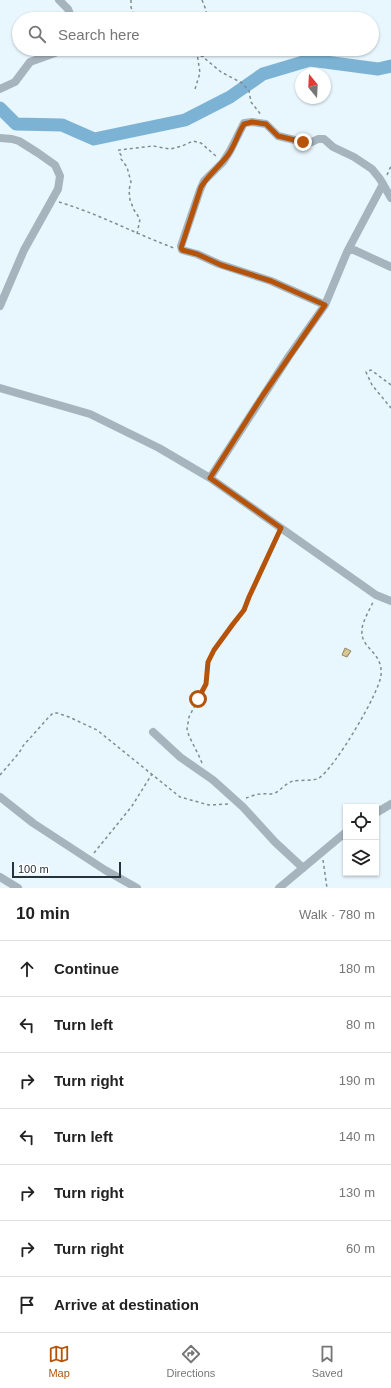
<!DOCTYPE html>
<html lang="en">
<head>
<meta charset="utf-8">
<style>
  :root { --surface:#fff; --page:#f2f2f2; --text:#222; --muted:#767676; --line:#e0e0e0; --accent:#b45309 }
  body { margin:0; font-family:Helvetica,sans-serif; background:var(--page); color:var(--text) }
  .controls { position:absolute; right:12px; bottom:12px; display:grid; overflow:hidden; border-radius:0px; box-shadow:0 1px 3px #0004 }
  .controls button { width:36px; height:36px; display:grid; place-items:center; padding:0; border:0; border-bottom:1px solid var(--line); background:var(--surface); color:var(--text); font:20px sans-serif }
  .compass { position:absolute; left:295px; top:68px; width:36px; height:36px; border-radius:50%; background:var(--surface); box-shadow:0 1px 3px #0004; rotate:342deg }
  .scale { position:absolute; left:12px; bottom:10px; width:109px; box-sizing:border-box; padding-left:4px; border:2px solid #26333b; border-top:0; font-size:11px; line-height:14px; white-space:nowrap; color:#26333b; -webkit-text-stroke:3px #fff; paint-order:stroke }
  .stop { position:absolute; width:12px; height:12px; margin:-9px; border:3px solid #b45309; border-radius:50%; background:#fff }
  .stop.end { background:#b45309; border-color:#fff; box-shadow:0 1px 4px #0008 }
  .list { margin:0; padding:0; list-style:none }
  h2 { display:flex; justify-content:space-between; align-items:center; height:52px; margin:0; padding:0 16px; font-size:17px }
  h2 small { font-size:13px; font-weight:400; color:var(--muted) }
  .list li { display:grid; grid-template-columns:26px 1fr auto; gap:12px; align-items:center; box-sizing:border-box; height:56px; padding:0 16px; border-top:1px solid var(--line) }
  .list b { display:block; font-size:15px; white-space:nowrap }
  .list em { font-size:13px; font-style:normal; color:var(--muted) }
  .icon { flex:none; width:22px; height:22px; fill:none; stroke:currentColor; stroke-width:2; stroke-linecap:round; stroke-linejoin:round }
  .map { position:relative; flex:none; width:391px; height:888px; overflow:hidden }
  .search { position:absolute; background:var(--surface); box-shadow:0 1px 3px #0004; left:12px; right:12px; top:12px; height:44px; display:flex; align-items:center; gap:10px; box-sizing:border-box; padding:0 14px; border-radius:22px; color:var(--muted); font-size:15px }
  .sheet { height:444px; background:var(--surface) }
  nav { display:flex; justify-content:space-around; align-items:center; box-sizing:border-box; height:56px; border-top:1px solid var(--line); background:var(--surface); font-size:11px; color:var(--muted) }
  nav a { display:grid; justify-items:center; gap:2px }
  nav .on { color:var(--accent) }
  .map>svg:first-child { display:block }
</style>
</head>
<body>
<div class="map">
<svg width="391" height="888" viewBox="0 0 391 888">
  <defs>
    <pattern id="building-hatch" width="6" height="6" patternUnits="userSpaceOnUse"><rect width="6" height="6" fill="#dbc992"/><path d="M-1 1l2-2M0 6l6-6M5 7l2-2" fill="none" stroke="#bcad7f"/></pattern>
  </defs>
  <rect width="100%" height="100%" fill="#e8f6fe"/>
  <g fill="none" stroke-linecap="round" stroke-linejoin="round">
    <path stroke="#7cb3d4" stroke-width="13" d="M 0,108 L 16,124 L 62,125 L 94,139 L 185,120 L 230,97 L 263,74 L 310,60 L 378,69 L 391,66"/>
  </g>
  <path fill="url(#building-hatch)" stroke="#94896a" d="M 345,648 L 351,651 L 347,657 L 342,655 Z"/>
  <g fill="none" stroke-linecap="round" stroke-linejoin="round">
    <path stroke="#7e8c94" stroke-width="1.5" stroke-dasharray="3 3" stroke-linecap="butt" d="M 131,0 L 131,7 L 135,19
      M 202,0 L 206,10 L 207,19
      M 190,49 L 203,57 L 221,72 L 242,83 L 249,91 L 251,102 L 262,116
      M 203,57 L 204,49
      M 195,89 L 200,73 L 197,53
      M 387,175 L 391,166
      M 59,202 C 99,214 136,234 174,248
      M 137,234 L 140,219 L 134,210 L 130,200 L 129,190 L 131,182 L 127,167 L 121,159 L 121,155 L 118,151 L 119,150 L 153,146 L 170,149 L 182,146 L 193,141 L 201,143 L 217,157
      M 391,385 L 371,370 L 366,372 L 372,385 L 391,408
      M 202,763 L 199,756 L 189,736 L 187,729 L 189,717 L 206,684 L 208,662 L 214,650 L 244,610 L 249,597 L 278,535
      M 0,775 L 19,753 L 23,746 L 47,719 L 53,713 L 57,713 L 69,717 L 97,730 L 180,797 L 209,805 L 229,804
      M 246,798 C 250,797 255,794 260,794 C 265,793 270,795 275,793 C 281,790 286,783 293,781 C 300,780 315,781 319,778 C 334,769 380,692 381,675 C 383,651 360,649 362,630 C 362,622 370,609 373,602
      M 94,853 L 132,806 L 152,774
      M 323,860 L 327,888"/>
    <path stroke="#a6b4bd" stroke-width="8" d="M 59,0 L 68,9 L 72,19
      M 0,89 L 15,82 L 30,62 L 55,53 L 63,49
      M 0,138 L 12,139 L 19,141 L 38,153 L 55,165 L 60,176 L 58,189 L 24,250 L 0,306
      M 348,250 L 383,184
      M 325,305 L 271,281 L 219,264 L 197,254 L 182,250 L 181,246 L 200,190 L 204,181 L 223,162 L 230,151 L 244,123 L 252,122 L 266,124 L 278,136 L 303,142 L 312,142 L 318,139 L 324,139 L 333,147 L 354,157 L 372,169 L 380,179 L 391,198
      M 0,388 L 90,414 L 159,448 L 210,478 L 376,595 L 391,601
      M 210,478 L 289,356 L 325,305 L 347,252 L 350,250 L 354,250 L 391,267
      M 153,732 L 180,757 L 213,780 L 243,807 L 275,842 L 303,868
      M 0,797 L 33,823 L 105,870 L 137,888
      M 376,813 L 391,804
      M 0,877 L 18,888
      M 279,888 L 346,832"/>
  </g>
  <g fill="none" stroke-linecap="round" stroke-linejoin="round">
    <path stroke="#b45309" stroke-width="5" d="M 198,699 L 206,684 L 208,662 L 214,650 L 233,624 L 244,610 L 249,597 L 281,528 L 210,478 L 263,395 L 325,305 L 271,281 L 221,265 L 197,254 L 182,250 L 181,248 L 201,187 C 208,175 220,166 228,155 C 235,145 238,133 244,124 L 252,122 L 266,124 L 278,136 L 303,142"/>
  </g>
</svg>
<div class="controls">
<button><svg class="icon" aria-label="locate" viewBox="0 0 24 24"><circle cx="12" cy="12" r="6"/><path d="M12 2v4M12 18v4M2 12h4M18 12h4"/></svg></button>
<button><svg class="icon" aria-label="layers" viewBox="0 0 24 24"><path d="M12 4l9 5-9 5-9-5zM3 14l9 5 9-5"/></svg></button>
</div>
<svg class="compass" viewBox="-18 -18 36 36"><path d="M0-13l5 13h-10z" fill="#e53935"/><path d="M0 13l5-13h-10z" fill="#767676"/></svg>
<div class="scale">100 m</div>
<div class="stop" style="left:198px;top:699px"></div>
<div class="stop end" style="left:303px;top:142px"></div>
<div class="search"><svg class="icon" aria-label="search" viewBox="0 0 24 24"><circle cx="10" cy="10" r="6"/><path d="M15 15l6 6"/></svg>Search here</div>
</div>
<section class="sheet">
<h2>10 min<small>Walk · 780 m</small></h2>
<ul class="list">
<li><svg class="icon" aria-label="ahead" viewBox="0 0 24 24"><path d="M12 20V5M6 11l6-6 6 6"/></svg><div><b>Continue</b></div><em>180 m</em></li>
<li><svg class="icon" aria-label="left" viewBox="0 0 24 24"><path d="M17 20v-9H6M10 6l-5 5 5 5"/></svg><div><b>Turn left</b></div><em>80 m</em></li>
<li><svg class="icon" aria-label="right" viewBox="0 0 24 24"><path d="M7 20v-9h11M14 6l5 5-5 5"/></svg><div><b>Turn right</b></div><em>190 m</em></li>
<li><svg class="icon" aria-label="left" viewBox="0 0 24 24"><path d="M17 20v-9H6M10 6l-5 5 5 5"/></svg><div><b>Turn left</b></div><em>140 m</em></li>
<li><svg class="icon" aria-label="right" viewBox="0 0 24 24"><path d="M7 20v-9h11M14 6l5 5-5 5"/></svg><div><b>Turn right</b></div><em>130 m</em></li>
<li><svg class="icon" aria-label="right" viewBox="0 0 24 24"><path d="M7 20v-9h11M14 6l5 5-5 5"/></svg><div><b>Turn right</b></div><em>60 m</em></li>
<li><svg class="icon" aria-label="arrive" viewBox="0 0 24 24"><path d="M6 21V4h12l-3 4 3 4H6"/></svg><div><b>Arrive at destination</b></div></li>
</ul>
</section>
<nav>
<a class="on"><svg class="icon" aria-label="map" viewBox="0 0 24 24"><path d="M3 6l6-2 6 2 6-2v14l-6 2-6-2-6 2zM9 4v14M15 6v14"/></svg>Map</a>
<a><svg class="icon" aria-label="directions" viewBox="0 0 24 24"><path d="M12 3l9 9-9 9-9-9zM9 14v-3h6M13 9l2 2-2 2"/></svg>Directions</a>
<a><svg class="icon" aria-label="saved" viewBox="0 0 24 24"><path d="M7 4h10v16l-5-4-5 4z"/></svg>Saved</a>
</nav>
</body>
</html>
